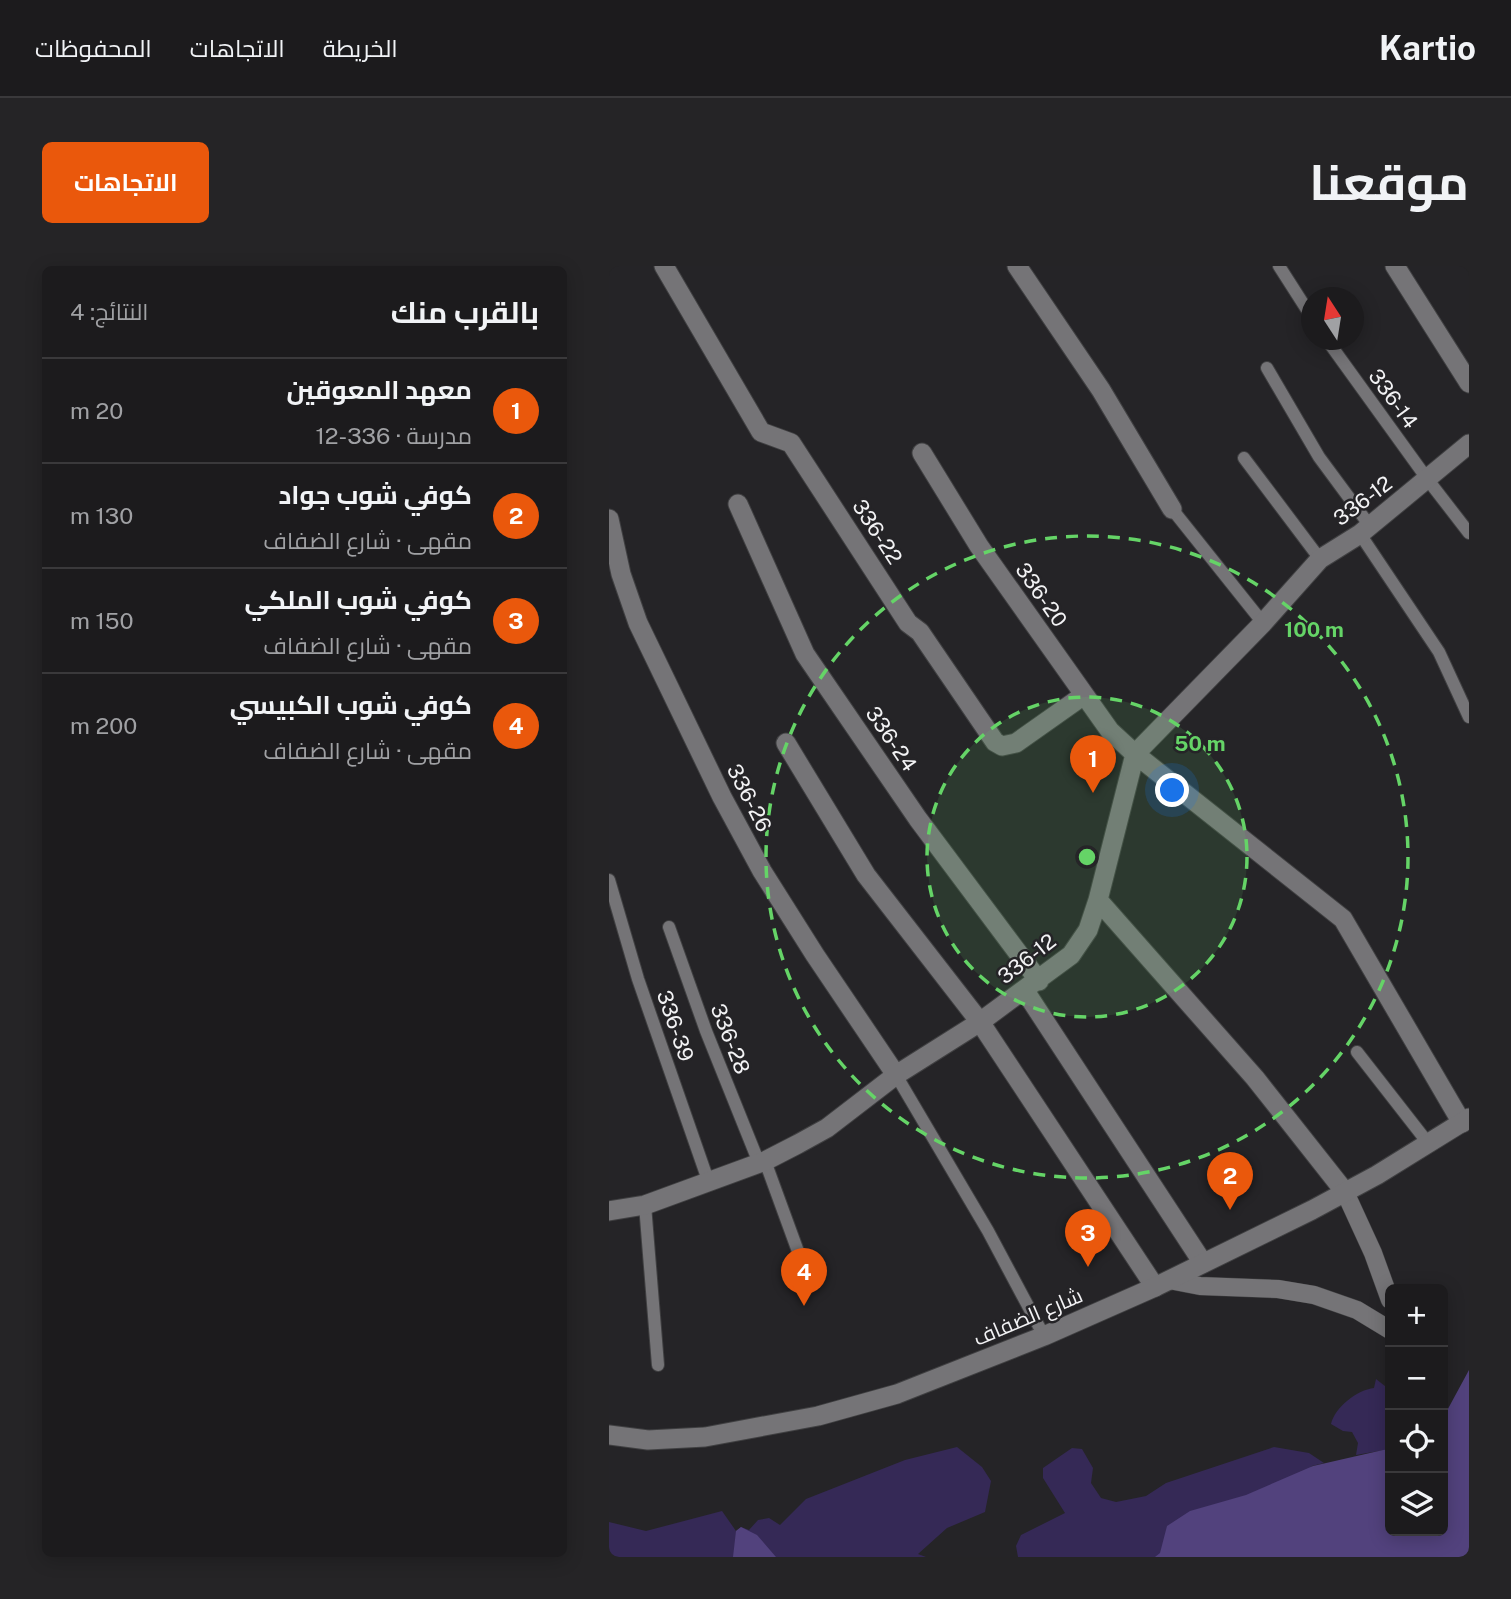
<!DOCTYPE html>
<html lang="ar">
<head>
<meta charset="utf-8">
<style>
  :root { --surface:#1c1b1d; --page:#252426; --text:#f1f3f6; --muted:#a0a1a4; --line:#3a393b; --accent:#ea580c }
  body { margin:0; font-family:"Public Sans",Cairo,sans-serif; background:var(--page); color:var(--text); direction:rtl }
  .controls { position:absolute; right:21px; bottom:21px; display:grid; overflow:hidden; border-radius:10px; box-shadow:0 4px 18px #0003 }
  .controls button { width:63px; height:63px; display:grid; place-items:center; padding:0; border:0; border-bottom:2px solid var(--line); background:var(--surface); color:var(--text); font:35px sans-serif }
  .compass { position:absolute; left:692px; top:21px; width:63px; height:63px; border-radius:50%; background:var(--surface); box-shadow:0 4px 18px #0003; rotate:348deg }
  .you { position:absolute; left:564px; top:525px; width:24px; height:24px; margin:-18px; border:5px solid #fff; border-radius:50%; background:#1a73e8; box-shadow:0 0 0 10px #1a73e833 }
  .badge { display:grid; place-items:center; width:46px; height:46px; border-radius:50%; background:var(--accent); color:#fff; font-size:23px; font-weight:700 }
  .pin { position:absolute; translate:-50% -58px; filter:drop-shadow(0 2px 4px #0008) }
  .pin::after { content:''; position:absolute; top:37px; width:24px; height:21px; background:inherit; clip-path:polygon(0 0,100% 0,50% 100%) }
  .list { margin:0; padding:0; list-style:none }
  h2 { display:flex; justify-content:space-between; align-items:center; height:91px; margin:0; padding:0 28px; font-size:30px }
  h2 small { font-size:23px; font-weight:400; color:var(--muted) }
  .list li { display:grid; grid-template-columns:46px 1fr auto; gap:21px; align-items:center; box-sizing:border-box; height:105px; padding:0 28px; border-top:2px solid var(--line) }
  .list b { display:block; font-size:26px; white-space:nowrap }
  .list p { margin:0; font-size:23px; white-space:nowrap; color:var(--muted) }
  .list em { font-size:23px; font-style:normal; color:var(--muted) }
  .icon { flex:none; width:38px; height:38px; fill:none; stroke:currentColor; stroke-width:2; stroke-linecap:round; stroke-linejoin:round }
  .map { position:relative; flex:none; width:860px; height:1291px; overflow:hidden; direction:ltr; border-radius:10px }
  header { display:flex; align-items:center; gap:42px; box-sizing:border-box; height:98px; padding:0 35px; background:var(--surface); border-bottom:2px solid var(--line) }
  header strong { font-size:33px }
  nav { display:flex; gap:38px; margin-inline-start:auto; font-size:24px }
  .intro { display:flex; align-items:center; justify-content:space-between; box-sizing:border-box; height:168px; padding:0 42px }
  h1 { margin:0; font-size:49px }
  .button { padding:18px 32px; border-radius:10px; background:var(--accent); color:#fff; font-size:24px; font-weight:700 }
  main { display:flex; gap:42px; padding:0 42px }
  aside { flex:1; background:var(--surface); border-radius:10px; box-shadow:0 4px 18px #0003 }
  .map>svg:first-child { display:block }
</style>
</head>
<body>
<header>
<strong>Kartio</strong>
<nav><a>الخريطة</a><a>الاتجاهات</a><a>المحفوظات</a></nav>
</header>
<div class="intro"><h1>موقعنا</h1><a class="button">الاتجاهات</a></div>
<main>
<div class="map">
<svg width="860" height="1291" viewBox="0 0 860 1291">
  <rect width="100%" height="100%" fill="#252427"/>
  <path fill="#352956" d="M 767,1113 L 781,1124 L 781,1183 L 747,1189 L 749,1177 L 743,1166 L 734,1165 L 722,1158 C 726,1141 748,1124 765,1122 Z
    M 348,1181 L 373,1201 L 382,1215 L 376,1246 L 338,1262 L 309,1288 L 317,1291 L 0,1291 L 0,1256 L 37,1265 L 113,1245 L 127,1265 L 132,1261 L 140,1264 L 149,1254 L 160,1252 L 171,1259 L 197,1233 L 296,1194 Z
    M 665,1181 L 700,1187 L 715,1197 L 703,1200 L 627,1291 L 409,1291 L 407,1280 L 412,1269 L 456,1247 L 434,1212 L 434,1202 L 463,1182 L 473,1183 L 484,1202 L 482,1217 L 492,1232 L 507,1236 L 537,1230 L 557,1217 Z"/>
  <path fill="#52427d" d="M 860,1104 L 860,1291 L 546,1291 L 551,1287 L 558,1260 L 581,1245 L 637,1229 L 704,1200 L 774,1184 L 781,1183 L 781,1265 L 834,1265 L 834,1152 Z
    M 132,1261 L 148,1269 L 167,1291 L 124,1291 L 127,1265 Z"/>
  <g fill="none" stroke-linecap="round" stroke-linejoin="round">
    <defs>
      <path id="service" d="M 670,0 L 702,50
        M 718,74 L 819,214 L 860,267
        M 658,102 L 710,191 L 761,260
        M 635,192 L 711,293
        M 563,243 L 654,357
        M 751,268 L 830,386 L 860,451
        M 0,614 L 29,713 L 100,917
        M 60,661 L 97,765 L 150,897
        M 748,786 L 819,877
        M 287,809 L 379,965 L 435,1070
        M 156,895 L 198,1010
        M 36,939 L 49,1099"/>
      <path id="pedestrian" d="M 736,926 L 764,987 L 781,1034
        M 560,1014 L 591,1020 L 669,1023 L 705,1029 L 748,1044 L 781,1064"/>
      <path id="minor" d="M 55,0 L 152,166 L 182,177 L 299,357 L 311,366 L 386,476 L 393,480 L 407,477 L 475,429
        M 408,0 L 492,124 L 563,243
        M 786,0 L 860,117
        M 313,187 L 370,280 L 501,465 L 526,488 L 734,653 L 853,857
        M 129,238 L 196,388 L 309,553 L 430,715
        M 0,253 L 12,308 L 29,357 L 113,531 L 153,605 L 206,689 L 287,809
        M 177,477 L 257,609 L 371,756 L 546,1021
        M 489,634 L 646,812 L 736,926
        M 416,725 L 594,997
        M 0,945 L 36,939 L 156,895 L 189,878 L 218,862 L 287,809 L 371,756 L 462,689 L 479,664 L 489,634 L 526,488 L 654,357 L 711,293 L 751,268 L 860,178"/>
      <path id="tertiary" d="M 0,1169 L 39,1174 L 96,1171 L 209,1150 L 288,1128 L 435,1070 L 546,1021 L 703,944 L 768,909 L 860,852"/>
    </defs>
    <use href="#service" stroke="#404042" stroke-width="14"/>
    <use href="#pedestrian" stroke="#404042" stroke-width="19"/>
    <use href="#minor" stroke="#404042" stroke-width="21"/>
    <use href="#tertiary" stroke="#404042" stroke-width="21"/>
    <use href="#service" stroke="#757477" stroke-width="12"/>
    <use href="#pedestrian" stroke="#757477" stroke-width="18"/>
    <use href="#minor" stroke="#757477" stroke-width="19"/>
    <use href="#tertiary" stroke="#757477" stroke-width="19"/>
  </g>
  <circle cx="478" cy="591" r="160" fill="#65d467" fill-opacity=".12"/>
  <g fill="none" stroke="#65d467" stroke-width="3.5" stroke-dasharray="12 9">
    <circle cx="478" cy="591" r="160"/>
    <circle cx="478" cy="591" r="321"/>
  </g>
  <g text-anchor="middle" stroke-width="5" stroke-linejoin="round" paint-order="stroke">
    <g font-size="21" fill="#f3f3f5" stroke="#252427">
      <text transform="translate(784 133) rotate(54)" y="7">336-14</text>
      <text transform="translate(754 235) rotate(-37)" y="7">336-12</text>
      <text transform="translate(268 266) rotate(57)" y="7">336-22</text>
      <text transform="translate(432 329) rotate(55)" y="7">336-20</text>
      <text transform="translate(282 473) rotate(56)" y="7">336-24</text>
      <text transform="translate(140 532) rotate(63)" y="7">336-26</text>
      <text transform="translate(418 693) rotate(-38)" y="7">336-12</text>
      <text transform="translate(66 760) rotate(71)" y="7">336-39</text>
      <text transform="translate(121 773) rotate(69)" y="7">336-28</text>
      <text transform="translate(419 1051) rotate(-23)" y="7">شارع الضفاف</text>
    </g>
  </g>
  <circle cx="478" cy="591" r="10" fill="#65d467" stroke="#252427" stroke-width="3.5"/>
  <g font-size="21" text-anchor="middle" font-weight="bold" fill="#65d467" stroke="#252427" stroke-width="5" stroke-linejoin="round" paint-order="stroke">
    <text x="705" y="371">100 m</text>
    <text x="591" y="485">50 m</text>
  </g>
</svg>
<div class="controls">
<button>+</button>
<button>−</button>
<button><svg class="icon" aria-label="locate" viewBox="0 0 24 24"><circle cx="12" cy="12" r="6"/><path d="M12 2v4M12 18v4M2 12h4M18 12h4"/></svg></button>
<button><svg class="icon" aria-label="layers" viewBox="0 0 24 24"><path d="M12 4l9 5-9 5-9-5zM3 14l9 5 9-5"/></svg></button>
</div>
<svg class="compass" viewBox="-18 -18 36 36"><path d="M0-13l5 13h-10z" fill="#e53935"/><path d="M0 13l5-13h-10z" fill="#a0a1a4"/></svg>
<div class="you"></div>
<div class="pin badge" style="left:484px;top:527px">1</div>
<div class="pin badge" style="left:621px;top:944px">2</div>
<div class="pin badge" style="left:479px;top:1001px">3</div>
<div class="pin badge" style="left:195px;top:1040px">4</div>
</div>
<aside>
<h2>بالقرب منك<small>النتائج: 4</small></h2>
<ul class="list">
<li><span class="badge">1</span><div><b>معهد المعوقين</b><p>مدرسة · 336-12</p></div><em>20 m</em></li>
<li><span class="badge">2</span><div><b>كوفي شوب جواد</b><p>مقهى · شارع الضفاف</p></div><em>130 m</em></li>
<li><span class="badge">3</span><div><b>كوفي شوب الملكي</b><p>مقهى · شارع الضفاف</p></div><em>150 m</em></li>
<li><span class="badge">4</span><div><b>كوفي شوب الكبيسي</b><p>مقهى · شارع الضفاف</p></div><em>200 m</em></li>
</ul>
</aside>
</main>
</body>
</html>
